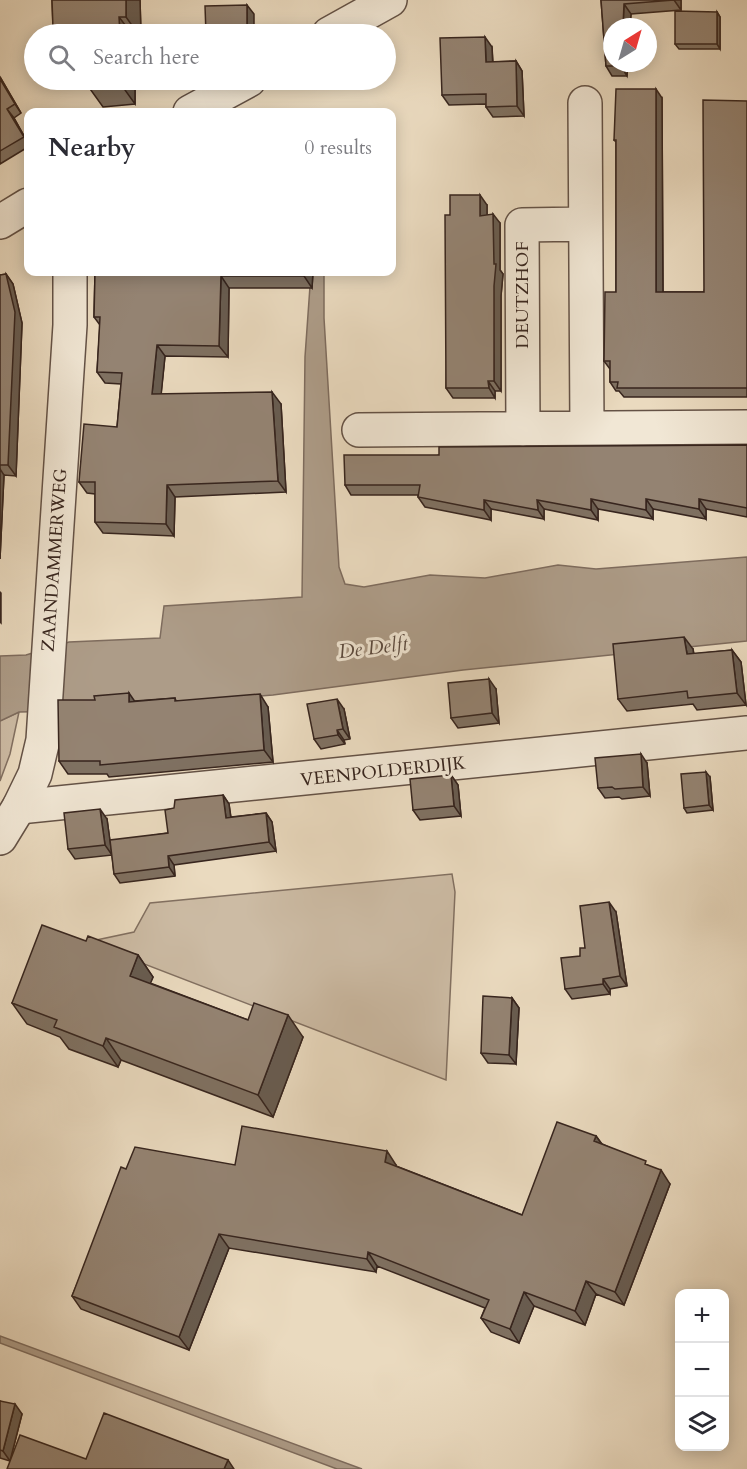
<!DOCTYPE html>
<html lang="en">
<head>
<meta charset="utf-8">
<style>
  :root { --surface:#fff; --page:#f7f7f7; --text:#2b2b33; --muted:#7c7c81; --line:#e1e1e2 }
  body { margin:0; font-family:Cardo,serif; background:var(--page); color:var(--text) }
  .controls { position:absolute; right:18px; bottom:18px; display:grid; overflow:hidden; border-radius:12px; box-shadow:0 3px 15px #0003 }
  .controls button { width:54px; height:54px; display:grid; place-items:center; padding:0; border:0; border-bottom:2px solid var(--line); background:var(--surface); color:var(--text); font:30px sans-serif }
  .compass { position:absolute; left:603px; top:18px; width:54px; height:54px; border-radius:50%; background:var(--surface); box-shadow:0 3px 15px #0003; rotate:37deg }
  .list { margin:0; padding:0; list-style:none }
  h2 { display:flex; justify-content:space-between; align-items:center; height:78px; margin:0; padding:0 24px; font-size:26px }
  h2 small { font-size:20px; font-weight:400; color:var(--muted) }
  .icon { flex:none; width:33px; height:33px; fill:none; stroke:currentColor; stroke-width:2; stroke-linecap:round; stroke-linejoin:round }
  .map { position:relative; flex:none; width:747px; height:1469px; overflow:hidden }
  .search { position:absolute; background:var(--surface); box-shadow:0 3px 15px #0003; left:24px; top:24px; width:372px; height:66px; display:flex; align-items:center; gap:15px; box-sizing:border-box; padding:0 21px; border-radius:33px; color:var(--muted); font-size:22px }
  .panel { position:absolute; background:var(--surface); box-shadow:0 3px 15px #0003; left:24px; top:108px; width:372px; height:168px; border-radius:12px }
  .map>svg:first-child { display:block }
</style>
</head>
<body>
<div class="map">
<svg width="747" height="1469" viewBox="0 0 747 1469">
  <rect width="100%" height="100%" fill="#eadabf"/>
  <filter id="stains"><feTurbulence type="fractalNoise" baseFrequency=".00333" numOctaves="4"/><feColorMatrix values="0 0 0 0 .2 0 0 0 0 .09 0 0 0 0 .02 0 0 0 .5 -.17"/></filter>
  <radialGradient id="worn" r=".72"><stop offset=".6" stop-color="#630" stop-opacity="0"/><stop offset="1" stop-color="#630" stop-opacity=".3"/></radialGradient>
  <path fill="#ccbba4" stroke="#827061" stroke-width="1.5" d="M 19,712 L 10,754 L 0,781 L 0,721 Z
    M 452,874 L 455,892 L 446,1080 L 87,942 L 134,932 L 150,903 Z"/>
  <path fill="#ad9c88" stroke="#7e6c5e" stroke-width="1.5" d="M 311,272 L 324,272 L 324,318 L 339,567 L 345,584 L 364,587 L 430,575 L 485,578 L 558,565 L 596,569 L 747,557 L 747,641 L 463,670 L 273,695 L 67,711 L 19,712 L 0,721 L 0,656 L 26,655 L 69,642 L 160,638 L 164,606 L 302,597 L 305,357 Z
    M 0,1336 L 362,1469 L 337,1469 L 0,1343 Z"/>
  <g fill="none" stroke-linecap="round" stroke-linejoin="round">
    <defs>
      <path id="minor" d="M 585,103 L 587,428
        M 523,429 L 522,225 L 585,224
        M 359,430 L 747,427
        M 19,807 L 747,733"/>
      <path id="tertiary" d="M 329,34 L 390,0
        M 190,112 L 249,80
        M 0,222 L 28,205
        M 0,838 L 19,807 L 35,774 L 43,740 L 70,325 L 70,272"/>
    </defs>
    <use href="#minor" stroke="#645246" stroke-width="36"/>
    <use href="#tertiary" stroke="#645246" stroke-width="36"/>
    <use href="#minor" stroke="#f1e7d5" stroke-width="33"/>
    <use href="#tertiary" stroke="#f1e7d5" stroke-width="33"/>
  </g>
  <path fill="#7f7162" stroke="#37251e" stroke-width="1.5" d="M 52,0 L 140,0 L 141,34 L 57,34 L 53,28 Z
    M 601,0 L 681,0 L 681,10 L 631,14 L 627,76 L 612,76 L 606,66 Z
    M 717,12 L 720,17 L 720,49 L 679,49 L 675,44 Z
    M 492,47 L 493,62 L 516,61 L 522,71 L 524,116 L 493,117 L 486,107 L 486,104 L 449,105 L 442,95 Z
    M 0,77 L 21,113 L 14,118 L 28,143 L 28,147 L 0,164 Z
    M 135,80 L 135,104 L 103,107 L 88,86 Z
    M 662,98 L 663,292 L 704,292 L 747,101 L 747,397 L 624,397 L 619,391 L 616,391 L 610,382 L 610,369 L 604,361 L 616,292 L 616,142 L 614,140 Z
    M 487,205 L 487,215 L 500,223 L 500,270 L 503,274 L 501,296 L 501,391 L 495,391 L 495,398 L 453,398 L 446,388 L 450,215 Z
    M 95,272 L 313,272 L 312,288 L 229,288 L 228,357 L 165,356 L 161,394 L 281,404 L 286,492 L 175,497 L 174,536 L 103,533 L 95,522 L 95,494 L 87,493 L 79,482 L 117,427 L 121,384 L 105,383 L 97,372 L 100,325 L 94,317 Z
    M 6,274 L 13,284 L 22,323 L 16,476 L 4,475 L 0,559 L 0,275 Z
    M 747,445 L 747,517 L 706,509 L 706,519 L 653,509 L 653,519 L 598,509 L 598,520 L 544,509 L 544,519 L 491,509 L 491,520 L 425,507 L 418,497 L 418,495 L 351,495 L 345,485 L 439,455 Z
    M 693,649 L 694,654 L 732,650 L 741,662 L 746,705 L 697,710 L 693,704 L 627,711 L 618,699 Z
    M 496,689 L 499,723 L 458,728 L 451,718 Z
    M 175,698 L 176,701 L 268,707 L 273,762 L 109,777 L 107,774 L 68,774 L 59,761 L 135,701 Z
    M 344,709 L 350,739 L 344,740 L 345,744 L 321,749 L 314,739 Z
    M 647,763 L 650,796 L 622,799 L 619,797 L 605,798 L 598,788 Z
    M 451,775 L 458,785 L 461,816 L 420,820 L 413,810 Z
    M 710,777 L 713,810 L 687,813 L 684,808 Z
    M 223,795 L 229,804 L 231,817 L 266,813 L 272,822 L 276,851 L 174,865 L 175,876 L 120,883 L 114,874 L 112,855 L 75,859 L 68,849 L 107,819 L 110,842 L 168,833 Z
    M 616,912 L 627,986 L 610,989 L 610,994 L 572,999 L 565,989 L 580,956 L 585,948 Z
    M 86,941 L 138,955 L 153,977 L 150,983 L 248,1020 L 303,1037 L 273,1117 L 121,1060 L 118,1067 L 69,1049 L 60,1037 L 27,1024 L 12,1003 Z
    M 512,998 L 519,1008 L 516,1064 L 488,1063 L 481,1053 Z
    M 596,1136 L 602,1144 L 649,1166 L 670,1184 L 624,1305 L 596,1294 L 585,1325 L 534,1306 L 519,1343 L 491,1332 L 481,1318 L 485,1308 L 377,1266 L 376,1272 L 229,1248 L 189,1350 L 81,1309 L 72,1296 L 126,1169 L 235,1165 L 396,1165 L 396,1166 L 522,1215 Z
    M 0,1401 L 22,1414 L 10,1461 L 0,1458 Z"/>
  <path fill="#685c50" stroke="#37251e" stroke-width="1.5" d="M 126,0 L 140,0 L 141,34 L 138,34 L 126,17 Z
    M 674,0 L 681,0 L 681,10 Z
    M 624,4 L 631,14 L 630,27 L 623,27 Z
    M 247,5 L 254,14 L 254,34 L 247,34 Z
    M 717,12 L 720,17 L 720,49 L 717,44 Z
    M 119,17 L 132,34 L 120,34 Z
    M 485,37 L 492,47 L 493,72 L 486,62 Z
    M 516,61 L 522,71 L 524,116 L 517,106 Z
    M 621,63 L 628,63 L 627,76 L 621,66 Z
    M 0,77 L 21,113 L 15,104 Z
    M 120,80 L 135,80 L 135,104 L 120,83 Z
    M 656,89 L 662,98 L 663,301 L 656,292 Z
    M 7,109 L 14,118 L 28,143 L 24,137 Z
    M 480,195 L 487,205 L 487,226 L 480,216 Z
    M 493,214 L 500,223 L 500,270 L 503,274 L 501,296 L 501,391 L 494,381 Z
    M 304,272 L 313,272 L 312,288 L 304,276 Z
    M 6,274 L 13,284 L 22,323 L 16,476 L 8,465 Z
    M 221,276 L 229,288 L 228,357 L 219,346 Z
    M 157,345 L 165,356 L 160,406 L 152,394 Z
    M 488,381 L 495,391 L 495,398 L 489,388 Z
    M 272,392 L 281,404 L 286,492 L 278,481 Z
    M 0,469 L 4,475 L 0,559 Z
    M 167,485 L 175,497 L 174,536 L 166,524 Z
    M 591,499 L 598,509 L 598,520 L 591,510 Z
    M 646,499 L 653,509 L 653,519 L 646,510 Z
    M 699,499 L 706,509 L 706,519 L 699,509 Z
    M 484,500 L 491,509 L 491,520 L 484,510 Z
    M 537,500 L 544,509 L 544,519 L 538,510 Z
    M 0,592 L 1,593 L 1,623 L 0,622 Z
    M 684,637 L 693,649 L 695,667 L 687,654 Z
    M 732,650 L 741,662 L 746,705 L 737,693 Z
    M 489,679 L 496,689 L 499,723 L 492,713 Z
    M 129,693 L 138,706 L 129,702 Z
    M 260,694 L 268,707 L 273,762 L 264,750 Z
    M 337,699 L 344,709 L 350,739 L 343,729 Z
    M 337,730 L 344,740 L 345,744 L 338,735 Z
    M 641,754 L 647,763 L 650,796 L 643,787 Z
    M 706,772 L 710,777 L 713,810 L 709,805 Z
    M 451,775 L 458,785 L 461,816 L 454,806 Z
    M 223,795 L 229,804 L 232,827 L 226,818 Z
    M 100,809 L 107,819 L 112,855 L 105,845 Z
    M 266,813 L 272,822 L 276,851 L 269,842 Z
    M 168,856 L 174,865 L 175,876 L 169,867 Z
    M 609,902 L 616,912 L 627,986 L 620,976 Z
    M 138,955 L 153,977 L 145,997 L 130,976 Z
    M 603,979 L 610,989 L 610,994 L 603,984 Z
    M 512,998 L 519,1008 L 516,1064 L 509,1055 Z
    M 288,1015 L 303,1037 L 273,1117 L 258,1095 Z
    M 106,1038 L 121,1060 L 118,1067 L 103,1046 Z
    M 596,1136 L 605,1149 L 594,1141 Z
    M 387,1151 L 396,1165 L 394,1175 L 385,1162 Z
    M 661,1170 L 670,1184 L 624,1305 L 615,1292 Z
    M 219,1234 L 229,1248 L 189,1350 L 179,1337 Z
    M 368,1252 L 377,1266 L 376,1272 L 367,1259 Z
    M 586,1281 L 596,1294 L 585,1325 L 575,1311 Z
    M 524,1292 L 534,1306 L 519,1343 L 510,1329 Z
    M 15,1404 L 22,1414 L 10,1461 L 3,1451 Z
    M 228,1460 L 234,1469 L 224,1469 Z"/>
  <path fill="#948372" stroke="#37251e" stroke-width="1.5" d="M 52,0 L 126,0 L 126,17 L 119,17 L 120,34 L 87,34 L 87,28 L 53,28 Z
    M 601,0 L 674,0 L 624,4 L 623,27 L 612,27 L 612,63 L 621,63 L 621,66 L 606,66 Z
    M 247,5 L 247,34 L 206,34 L 205,6 Z
    M 675,11 L 717,12 L 717,44 L 675,44 Z
    M 485,37 L 486,62 L 516,61 L 517,106 L 486,107 L 486,94 L 442,95 L 440,38 Z
    M 0,79 L 15,104 L 7,109 L 24,137 L 0,151 Z
    M 88,80 L 120,80 L 120,83 L 88,86 Z
    M 616,89 L 656,89 L 656,292 L 704,292 L 703,100 L 747,101 L 747,388 L 617,388 L 618,382 L 610,382 L 610,361 L 604,361 L 605,292 L 616,292 L 616,140 L 614,140 Z
    M 450,195 L 480,195 L 480,216 L 493,214 L 494,264 L 496,264 L 494,286 L 494,381 L 488,381 L 489,388 L 446,388 L 445,215 L 450,215 Z
    M 95,272 L 304,272 L 304,276 L 221,276 L 219,346 L 157,345 L 152,394 L 272,392 L 278,481 L 167,485 L 166,524 L 95,522 L 95,482 L 79,482 L 84,424 L 117,427 L 122,373 L 97,372 L 100,317 L 94,317 Z
    M 6,274 L 15,312 L 8,465 L 0,465 L 0,275 Z
    M 747,445 L 747,508 L 699,499 L 699,509 L 646,499 L 646,510 L 591,499 L 591,510 L 537,500 L 538,510 L 484,500 L 484,510 L 418,497 L 420,485 L 345,485 L 344,455 L 439,455 L 439,447 Z
    M 684,637 L 687,654 L 732,650 L 737,693 L 688,698 L 687,691 L 618,699 L 613,644 Z
    M 489,679 L 492,713 L 451,718 L 448,683 Z
    M 129,693 L 129,702 L 175,698 L 175,701 L 260,694 L 264,750 L 100,765 L 100,761 L 59,761 L 58,700 L 95,700 L 94,696 Z
    M 337,699 L 343,729 L 337,730 L 338,735 L 314,739 L 307,704 Z
    M 641,754 L 643,787 L 615,789 L 612,787 L 598,788 L 595,758 Z
    M 706,772 L 709,805 L 684,808 L 681,774 Z
    M 451,775 L 454,806 L 413,810 L 410,779 Z
    M 223,795 L 226,818 L 266,813 L 269,842 L 168,856 L 169,867 L 114,874 L 110,840 L 168,833 L 165,810 L 174,808 L 175,800 Z
    M 100,809 L 105,845 L 68,849 L 64,813 Z
    M 609,902 L 620,976 L 603,979 L 603,984 L 565,989 L 561,958 L 580,956 L 580,948 L 585,948 L 580,906 Z
    M 42,925 L 86,941 L 88,936 L 138,955 L 130,976 L 248,1020 L 254,1003 L 288,1015 L 258,1095 L 106,1038 L 103,1046 L 54,1027 L 57,1020 L 12,1003 Z
    M 483,996 L 512,998 L 509,1055 L 481,1053 Z
    M 557,1122 L 596,1136 L 594,1141 L 646,1161 L 645,1164 L 661,1170 L 615,1292 L 586,1281 L 575,1311 L 524,1292 L 510,1329 L 481,1318 L 489,1300 L 368,1252 L 367,1259 L 219,1234 L 179,1337 L 72,1296 L 121,1167 L 126,1169 L 135,1147 L 235,1165 L 242,1126 L 387,1151 L 385,1162 L 522,1215 Z
    M 0,1401 L 15,1404 L 3,1451 L 0,1450 Z
    M 104,1413 L 228,1460 L 224,1469 L 7,1469 L 20,1435 L 86,1459 Z"/>
  <g text-anchor="middle" stroke-width="6" stroke-linejoin="round" paint-order="stroke">
    <g font-size="18" fill="#37251e" stroke="#f1e7d5">
      <text transform="translate(522 295) rotate(-90)" y="6">DEUTZHOF</text>
      <text transform="translate(54 560) rotate(-86)" y="6">ZAANDAMMERWEG</text>
      <text transform="translate(383 771) rotate(-6)" y="6">VEENPOLDERDIJK</text>
    </g>
    <g font-size="20" font-style="italic" fill="#5a493e" stroke="#f1e7d5">
      <text transform="translate(373 647) rotate(-7)" y="7">De Delft</text>
    </g>
  </g>
  <rect width="100%" height="100%" filter="url(#stains)"/>
  <rect width="100%" height="100%" fill="url(#worn)"/>
</svg>
<div class="controls">
<button>+</button>
<button>−</button>
<button><svg class="icon" aria-label="layers" viewBox="0 0 24 24"><path d="M12 4l9 5-9 5-9-5zM3 14l9 5 9-5"/></svg></button>
</div>
<svg class="compass" viewBox="-18 -18 36 36"><path d="M0-13l5 13h-10z" fill="#e53935"/><path d="M0 13l5-13h-10z" fill="#7c7c81"/></svg>
<div class="search"><svg class="icon" aria-label="search" viewBox="0 0 24 24"><circle cx="10" cy="10" r="6"/><path d="M15 15l6 6"/></svg>Search here</div>
<section class="panel">
<h2>Nearby<small>0 results</small></h2>
<ul class="list">
</ul>
</section>
</div>
</body>
</html>
